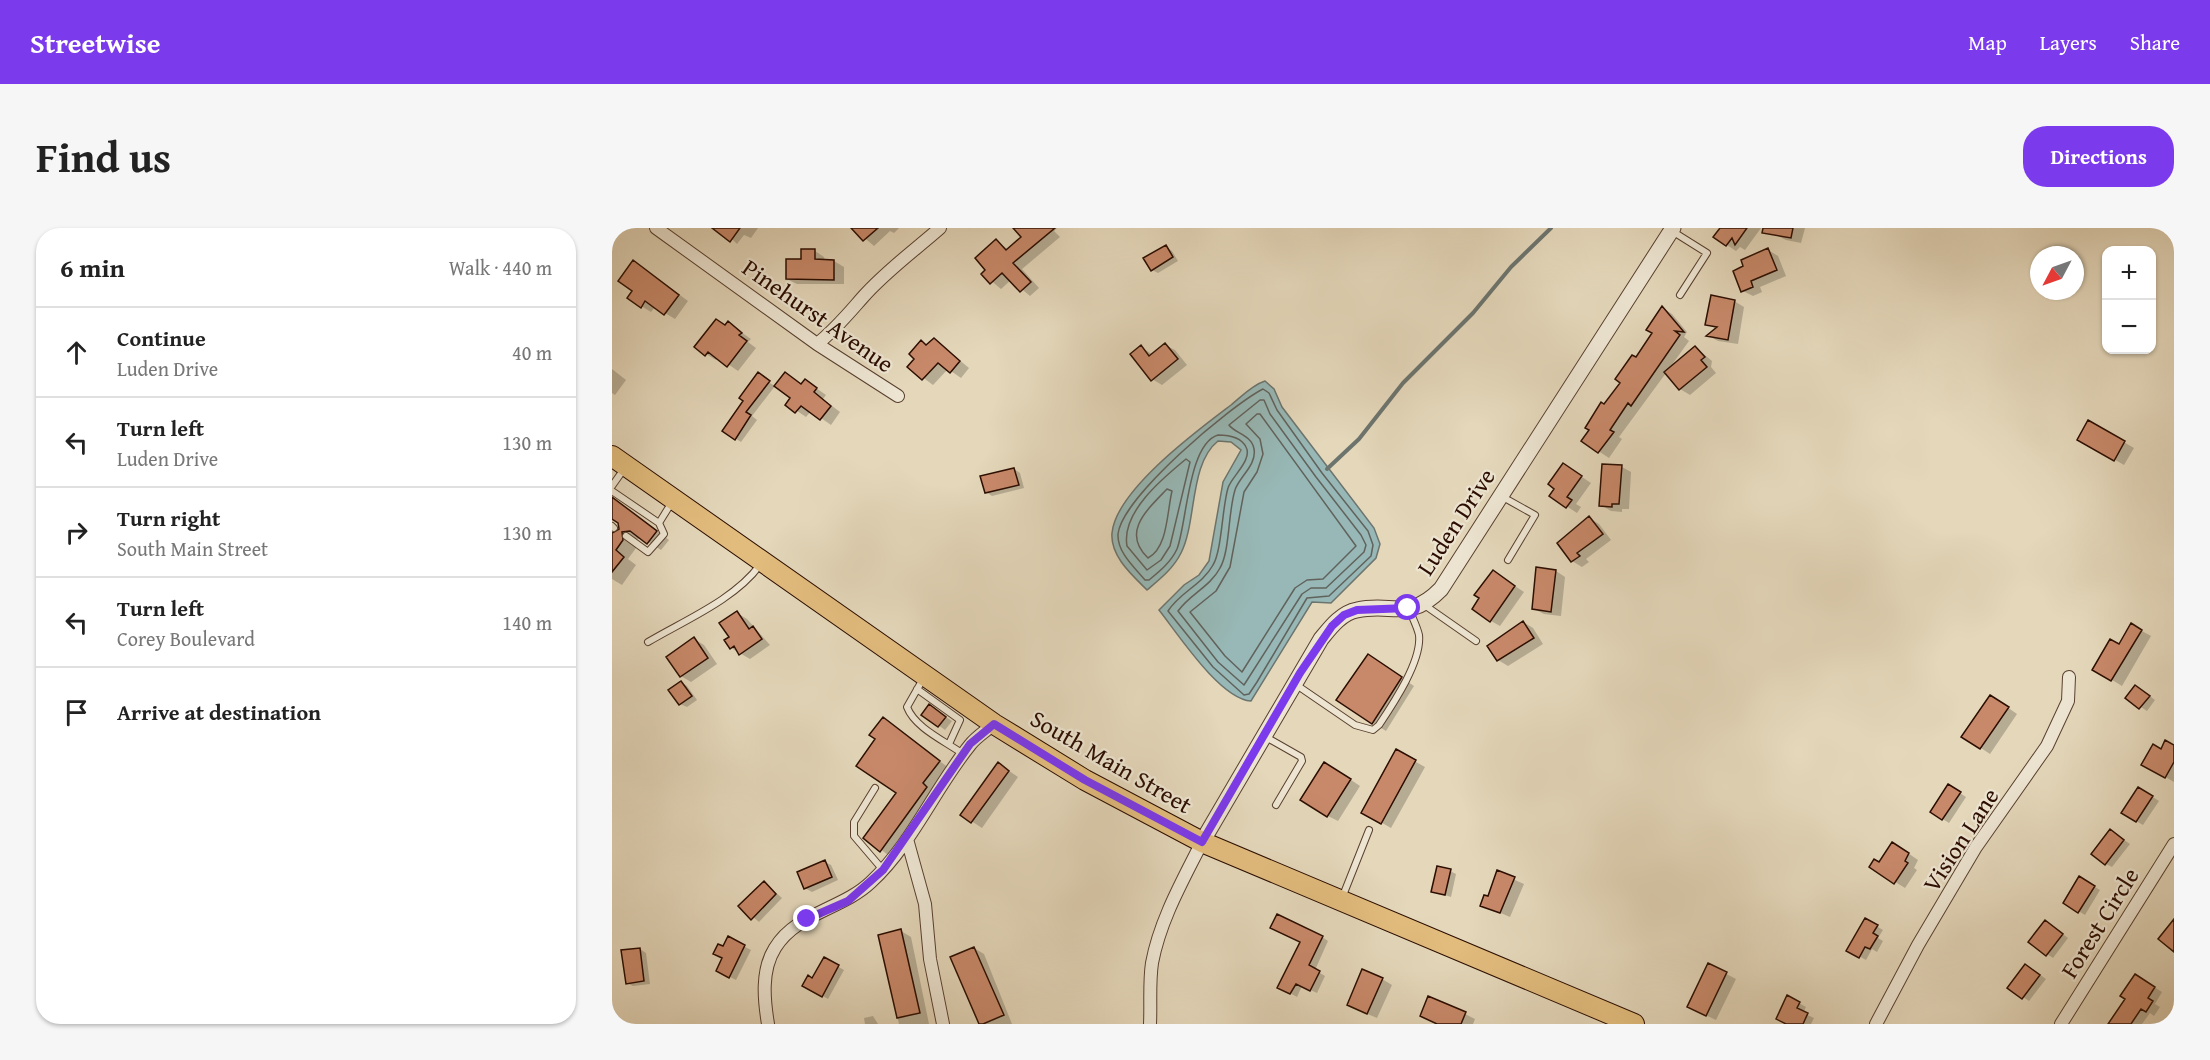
<!DOCTYPE html>
<html lang="en">
<head>
<meta charset="utf-8">
<style>
  :root { --surface:#fff; --page:#f6f6f6; --text:#222; --muted:#767676; --line:#e0e0e0; --accent:#7c3aed }
  body { margin:0; font-family:"Gentium Book Plus",serif; background:var(--page); color:var(--text) }
  .controls { position:absolute; right:18px; top:18px; display:grid; overflow:hidden; border-radius:12px; box-shadow:0 2px 4px #0004 }
  .controls button { width:54px; height:54px; display:grid; place-items:center; padding:0; border:0; border-bottom:2px solid var(--line); background:var(--surface); color:var(--text); font:30px sans-serif }
  .compass { position:absolute; left:1418px; top:18px; width:54px; height:54px; border-radius:50%; background:var(--surface); box-shadow:0 2px 4px #0004; rotate:229deg }
  .stop { position:absolute; width:18px; height:18px; margin:-14px; border:4px solid #7c3aed; border-radius:50%; background:#fff }
  .stop.end { background:#7c3aed; border-color:#fff; box-shadow:0 2px 6px #0008 }
  .list { margin:0; padding:0; list-style:none }
  h2 { display:flex; justify-content:space-between; align-items:center; height:78px; margin:0; padding:0 24px; font-size:26px }
  h2 small { font-size:20px; font-weight:400; color:var(--muted) }
  .list li { display:grid; grid-template-columns:39px 1fr auto; gap:18px; align-items:center; box-sizing:border-box; height:90px; padding:0 24px; border-top:2px solid var(--line) }
  .list b { display:block; font-size:22px; white-space:nowrap }
  .list p { margin:0; font-size:20px; white-space:nowrap; color:var(--muted) }
  .list em { font-size:20px; font-style:normal; color:var(--muted) }
  .icon { flex:none; width:33px; height:33px; fill:none; stroke:currentColor; stroke-width:2; stroke-linecap:round; stroke-linejoin:round }
  .map { position:relative; flex:none; width:1562px; height:796px; overflow:hidden; border-radius:24px }
  header { display:flex; align-items:center; gap:36px; box-sizing:border-box; height:84px; padding:0 30px; background:var(--accent); color:#fff }
  header strong { font-size:28px }
  nav { display:flex; gap:33px; margin-inline-start:auto; font-size:21px }
  .intro { display:flex; align-items:center; justify-content:space-between; box-sizing:border-box; height:144px; padding:0 36px }
  h1 { margin:0; font-size:42px }
  .button { padding:15px 27px; border-radius:24px; background:var(--accent); color:#fff; font-size:21px; font-weight:700 }
  main { display:flex; gap:36px; padding:0 36px }
  aside { flex:1; background:var(--surface); border-radius:24px; box-shadow:0 2px 4px #0004 }
  .map>svg:first-child { display:block }
</style>
</head>
<body>
<header>
<strong>Streetwise</strong>
<nav><a>Map</a><a>Layers</a><a>Share</a></nav>
</header>
<div class="intro"><h1>Find us</h1><a class="button">Directions</a></div>
<main>
<aside>
<h2>6 min<small>Walk · 440 m</small></h2>
<ul class="list">
<li><svg class="icon" aria-label="ahead" viewBox="0 0 24 24"><path d="M12 20V5M6 11l6-6 6 6"/></svg><div><b>Continue</b><p>Luden Drive</p></div><em>40 m</em></li>
<li><svg class="icon" aria-label="left" viewBox="0 0 24 24"><path d="M17 20v-9H6M10 6l-5 5 5 5"/></svg><div><b>Turn left</b><p>Luden Drive</p></div><em>130 m</em></li>
<li><svg class="icon" aria-label="right" viewBox="0 0 24 24"><path d="M7 20v-9h11M14 6l5 5-5 5"/></svg><div><b>Turn right</b><p>South Main Street</p></div><em>130 m</em></li>
<li><svg class="icon" aria-label="left" viewBox="0 0 24 24"><path d="M17 20v-9H6M10 6l-5 5 5 5"/></svg><div><b>Turn left</b><p>Corey Boulevard</p></div><em>140 m</em></li>
<li><svg class="icon" aria-label="arrive" viewBox="0 0 24 24"><path d="M6 21V4h12l-3 4 3 4H6"/></svg><div><b>Arrive at destination</b></div></li>
</ul>
</aside>
<div class="map">
<svg width="1562" height="796" viewBox="0 0 1562 796">
  <rect width="100%" height="100%" fill="#e4d7ba"/>
  <filter id="stains"><feTurbulence type="fractalNoise" baseFrequency=".00333" numOctaves="4"/><feColorMatrix values="0 0 0 0 .2 0 0 0 0 .09 0 0 0 0 .02 0 0 0 .5 -.17"/></filter>
  <radialGradient id="worn" r=".72"><stop offset=".6" stop-color="#630" stop-opacity="0"/><stop offset="1" stop-color="#630" stop-opacity=".3"/></radialGradient>
  <path fill="#97b8b6" stroke="#6c746e" stroke-width="1.5" d="M 653,153 L 662,161 L 670,179 L 762,300 L 768,316 L 764,330 L 719,375 L 700,374 L 639,473 C 608,471 566,406 547,382 L 572,357 L 587,347 L 597,333 L 611,254 L 629,222 L 619,214 L 606,213 C 577,236 585,294 569,325 C 561,341 548,351 535,362 C 520,347 498,328 500,305 C 504,262 586,202 619,177 C 629,169 640,157 653,153 Z"/>
  <path fill="#0003" d="M 109,0 L 146,0 L 139,10 L 132,7 L 125,16 Z
    M 241,0 L 287,0 L 282,5 L 278,3 L 262,18 Z
    M 403,0 L 445,0 L 442,3 L 448,9 L 410,41 L 427,60 L 418,68 L 399,52 L 389,61 L 371,46 L 375,42 L 384,13 L 397,22 L 411,9 Z
    M 1108,0 L 1149,0 L 1133,22 L 1128,19 L 1124,23 L 1103,9 Z
    M 1165,0 L 1193,0 L 1189,15 L 1174,12 L 1164,7 Z
    M 554,19 L 560,23 L 566,33 L 546,45 L 540,42 Z
    M 1156,22 L 1166,28 L 1174,48 L 1148,59 L 1150,64 L 1141,68 L 1131,63 L 1133,39 Z
    M 203,23 L 212,29 L 213,33 L 222,33 L 232,39 L 232,56 L 185,56 L 175,51 Z
    M 31,40 L 76,73 L 63,91 L 43,79 L 39,84 L 29,78 Z
    M 1122,73 L 1132,79 L 1126,116 L 1106,113 L 1097,108 L 1105,101 L 1095,96 Z
    M 1051,80 L 1060,86 L 1075,104 L 1072,109 L 1077,113 L 1059,138 L 1083,119 L 1100,133 L 1099,139 L 1104,145 L 1078,167 L 1068,161 L 1054,145 L 1007,209 L 1010,211 L 997,230 L 971,213 L 1042,105 Z
    M 116,95 L 139,111 L 136,114 L 144,120 L 126,143 L 106,129 L 104,132 L 94,126 Z
    M 322,111 L 357,140 L 349,150 L 336,141 L 321,157 L 297,139 L 305,131 L 309,114 L 316,118 Z
    M 553,117 L 563,122 L 575,137 L 550,157 L 540,151 L 529,119 L 541,127 Z
    M 0,141 L 14,152 L 3,167 L 0,165 Z
    M 173,145 L 191,157 L 194,153 L 214,167 L 211,171 L 228,184 L 219,197 L 199,183 L 194,189 L 175,176 L 180,170 Z
    M 151,151 L 163,158 L 140,188 L 145,192 L 129,214 L 112,203 Z
    M 1477,194 L 1522,220 L 1512,237 L 1467,211 Z
    M 952,237 L 979,255 L 964,276 L 969,279 L 965,285 L 939,268 Z
    M 1010,239 L 1019,244 L 1017,281 L 1010,281 L 1010,284 L 999,283 L 989,277 Z
    M 402,241 L 408,245 L 412,260 L 380,268 L 374,264 Z
    M 0,269 L 57,312 L 49,322 L 30,310 L 23,312 L 24,320 L 16,331 L 24,337 L 10,357 L 0,351 L 0,305 L 9,303 L 7,294 L 0,289 Z
    M 977,290 L 987,296 L 999,312 L 974,331 L 977,334 L 970,339 L 960,333 L 956,306 Z
    M 944,343 L 953,349 L 949,388 L 932,386 L 922,381 Z
    M 882,344 L 912,364 L 888,398 L 879,393 Z
    M 125,385 L 135,391 L 158,417 L 138,431 L 119,420 Z
    M 911,394 L 921,400 L 931,416 L 896,438 L 886,432 L 877,419 Z
    M 1519,397 L 1539,408 L 1510,458 L 1482,441 L 1507,418 Z
    M 82,411 L 92,417 L 105,436 L 79,454 L 69,448 Z
    M 757,428 L 802,458 L 774,503 L 761,495 Z
    M 69,454 L 75,458 L 85,472 L 75,479 L 68,476 Z
    M 1530,462 L 1543,472 L 1535,483 L 1515,470 Z
    M 1388,474 L 1405,486 L 1378,526 L 1369,520 Z
    M 323,482 L 340,493 L 333,502 L 311,486 Z
    M 271,491 L 337,540 L 279,629 L 253,610 L 286,565 L 265,511 Z
    M 1562,519 L 1562,554 L 1531,536 L 1549,523 Z
    M 784,523 L 813,539 L 779,600 L 751,584 Z
    M 387,536 L 406,549 L 370,600 L 350,587 Z
    M 723,541 L 748,558 L 726,593 L 716,588 Z
    M 1337,558 L 1354,569 L 1337,595 L 1320,584 Z
    M 1533,564 L 1547,573 L 1531,597 L 1524,593 Z
    M 1499,603 L 1518,616 L 1500,639 L 1494,636 Z
    M 1290,621 L 1306,632 L 1302,640 L 1305,642 L 1293,660 L 1259,639 Z
    M 213,634 L 219,637 L 226,652 L 200,664 L 193,660 Z
    M 838,643 L 844,646 L 839,669 L 821,663 Z
    M 885,644 L 912,656 L 898,689 L 870,677 L 877,670 Z
    M 1468,650 L 1488,662 L 1473,687 L 1453,675 Z
    M 153,655 L 170,670 L 147,694 L 128,678 Z
    M 1254,692 L 1271,702 L 1266,710 L 1271,713 L 1265,724 L 1260,721 L 1254,732 L 1236,722 Z
    M 1440,698 L 1456,710 L 1441,730 L 1435,726 Z
    M 289,703 L 299,709 L 317,796 L 287,796 L 267,708 Z
    M 710,709 L 716,713 L 703,742 L 713,748 L 705,765 L 690,758 L 685,769 L 667,759 Z
    M 116,710 L 139,722 L 124,752 L 112,746 L 111,720 Z
    M 362,720 L 372,726 L 400,796 L 368,796 Z
    M 28,721 L 34,725 L 38,756 L 21,758 L 15,755 Z
    M 212,731 L 232,742 L 216,771 L 192,757 L 201,752 Z
    M 1097,737 L 1124,751 L 1104,792 L 1087,784 Z
    M 1420,741 L 1434,751 L 1417,773 L 1398,760 Z
    M 770,751 L 780,757 L 765,790 L 746,782 Z
    M 1531,752 L 1550,764 L 1543,776 L 1548,779 L 1542,788 L 1538,785 L 1530,796 L 1498,796 Z
    M 1176,769 L 1194,779 L 1191,785 L 1202,790 L 1199,796 L 1176,796 Z
    M 853,786 L 863,791 L 861,796 L 824,796 L 810,788 Z
    M 261,788 L 266,796 L 253,796 L 252,790 Z"/>
  <g fill="none" stroke-linecap="round" stroke-linejoin="round">
    <path stroke="#61625c" stroke-width="1.5" d="M 651,161 L 657,165 L 665,182 L 710,245 L 756,303 L 761,317 L 759,328 L 717,368 L 695,370 L 645,454 L 637,466 L 632,467 L 601,439 L 556,383 C 568,364 590,357 601,337 C 610,322 610,280 616,260 C 619,249 641,232 634,219 C 629,209 616,207 606,207 C 576,216 575,295 565,321 C 559,334 548,343 537,352 L 533,352 C 522,339 505,324 506,306 C 510,269 618,178 651,161 Z
      M 648,172 L 652,172 L 658,186 L 704,249 L 749,307 L 754,317 L 752,324 L 714,360 L 699,360 L 690,366 L 632,457 L 606,434 L 566,383 C 578,366 598,359 608,340 C 618,323 616,284 623,262 C 627,249 645,237 642,221 C 640,207 622,205 617,197 Z
      M 645,186 L 648,186 L 744,318 L 711,351 L 695,352 L 683,360 L 630,444 L 613,428 L 578,384 L 604,363 L 618,339 L 632,264 L 645,244 L 651,226 L 648,211 L 634,196 Z
      M 574,231 L 578,234 L 558,318 L 549,332 L 535,342 L 515,318 C 509,284 551,250 574,231 Z
      M 555,261 L 560,263 C 555,283 556,320 536,330 C 509,304 535,282 555,261 Z"/>
    <path stroke="#6c746e" stroke-width="4" d="M 715,241 L 747,211 L 791,155 L 861,85 L 899,39 L 939,0"/>
  </g>
  <path fill="#c8896a" stroke="#2b0d01" stroke-width="1.5" d="M 100,0 L 128,0 L 118,14 Z
    M 239,0 L 266,0 L 251,13 Z
    M 401,0 L 443,0 L 401,35 L 419,54 L 408,64 L 390,45 L 378,56 L 369,46 L 373,42 L 363,30 L 384,11 L 394,22 L 409,9 Z
    M 1108,0 L 1135,0 L 1123,17 L 1120,10 L 1114,18 L 1101,9 Z
    M 1151,0 L 1181,0 L 1179,10 L 1150,5 Z
    M 554,17 L 561,29 L 539,43 L 531,30 Z
    M 1156,20 L 1165,42 L 1139,53 L 1141,59 L 1129,64 L 1121,43 L 1131,38 L 1129,32 Z
    M 189,21 L 203,21 L 203,31 L 222,32 L 222,52 L 174,51 L 174,31 L 189,31 Z
    M 21,32 L 67,67 L 52,87 L 33,73 L 29,80 L 15,70 L 20,63 L 6,53 Z
    M 1099,67 L 1123,72 L 1116,112 L 1094,108 L 1105,99 L 1093,97 Z
    M 1050,78 L 1072,104 L 1063,103 L 1068,107 L 1019,178 L 1016,175 L 998,202 L 1002,204 L 986,225 L 969,213 L 977,202 L 973,200 L 989,174 L 992,176 L 1008,155 L 1003,151 L 1020,127 L 1024,129 L 1040,105 L 1034,102 Z
    M 104,91 L 113,97 L 116,93 L 130,105 L 127,107 L 135,113 L 115,139 L 96,124 L 93,128 L 82,119 Z
    M 322,110 L 348,133 L 338,145 L 326,135 L 310,152 L 295,139 L 302,131 L 297,126 L 309,112 L 314,117 Z
    M 553,115 L 566,131 L 539,153 L 518,126 L 529,117 L 537,128 Z
    M 1083,118 L 1093,129 L 1089,132 L 1095,139 L 1067,162 L 1052,144 Z
    M 146,144 L 158,153 L 134,184 L 139,187 L 123,212 L 110,203 L 131,173 L 127,170 Z
    M 173,144 L 189,156 L 193,151 L 205,160 L 202,164 L 219,178 L 208,192 L 189,178 L 183,185 L 173,177 L 178,170 L 162,158 Z
    M 1476,192 L 1513,213 L 1502,233 L 1465,212 Z
    M 951,235 L 970,248 L 955,269 L 960,272 L 954,280 L 937,268 L 942,261 L 936,256 Z
    M 990,236 L 1010,237 L 1007,276 L 1000,276 L 1000,279 L 987,278 Z
    M 402,240 L 407,257 L 373,265 L 368,248 Z
    M 0,269 L 45,303 L 35,316 L 18,303 L 10,304 L 11,312 L 4,322 L 12,329 L 0,344 L 0,305 L 7,301 L 6,295 L 0,291 Z
    M 977,288 L 991,306 L 965,325 L 968,328 L 959,334 L 945,315 Z
    M 924,339 L 944,342 L 939,384 L 920,381 Z
    M 881,342 L 903,358 L 878,394 L 860,381 L 867,370 L 862,367 Z
    M 125,383 L 137,401 L 141,398 L 150,411 L 127,427 L 122,418 L 118,421 L 112,412 L 117,409 L 107,395 Z
    M 911,393 L 922,410 L 885,433 L 875,418 Z
    M 1519,395 L 1530,402 L 1499,453 L 1480,442 L 1498,411 L 1507,416 Z
    M 82,409 L 96,430 L 68,449 L 54,429 Z
    M 756,426 L 790,449 L 760,496 L 724,472 Z
    M 69,453 L 80,468 L 67,477 L 56,462 Z
    M 1523,457 L 1538,468 L 1527,481 L 1513,470 Z
    M 1378,467 L 1397,479 L 1368,521 L 1349,509 Z
    M 317,476 L 334,489 L 326,499 L 309,487 Z
    M 271,489 L 328,533 L 311,555 L 315,559 L 268,624 L 251,610 L 284,565 L 244,538 L 263,511 L 257,507 Z
    M 1553,512 L 1562,517 L 1562,534 L 1553,550 L 1529,537 L 1541,516 L 1549,521 Z
    M 784,521 L 804,532 L 769,596 L 749,585 Z
    M 386,534 L 397,543 L 359,595 L 348,587 Z
    M 712,534 L 739,551 L 715,589 L 688,572 Z
    M 1336,556 L 1349,564 L 1330,592 L 1318,584 Z
    M 1526,559 L 1541,568 L 1524,594 L 1509,585 Z
    M 1498,601 L 1512,612 L 1493,637 L 1479,626 Z
    M 1280,614 L 1297,625 L 1293,633 L 1296,635 L 1282,656 L 1257,639 L 1262,631 L 1267,634 Z
    M 213,632 L 220,649 L 192,661 L 185,644 Z
    M 825,638 L 839,641 L 833,667 L 819,664 Z
    M 885,642 L 903,649 L 888,685 L 868,678 L 872,667 L 876,668 Z
    M 1467,648 L 1483,658 L 1466,685 L 1451,675 Z
    M 152,653 L 164,666 L 139,692 L 126,678 Z
    M 665,686 L 711,708 L 697,737 L 708,743 L 698,763 L 684,756 L 678,766 L 665,760 L 688,714 L 658,700 Z
    M 1253,690 L 1266,697 L 1261,705 L 1266,708 L 1258,721 L 1253,719 L 1247,730 L 1234,723 Z
    M 1562,691 L 1562,724 L 1546,711 Z
    M 1433,692 L 1451,706 L 1434,728 L 1416,714 Z
    M 289,701 L 308,785 L 285,790 L 266,707 Z
    M 116,708 L 133,717 L 117,750 L 104,743 L 110,730 L 101,726 L 106,716 L 111,718 Z
    M 362,719 L 392,787 L 371,796 L 367,796 L 338,729 Z
    M 28,720 L 32,753 L 14,756 L 9,722 Z
    M 212,729 L 227,737 L 210,769 L 190,758 L 196,747 L 200,750 Z
    M 1096,735 L 1115,744 L 1094,788 L 1075,779 Z
    M 1413,736 L 1428,747 L 1410,771 L 1395,760 Z
    M 750,741 L 771,750 L 755,786 L 735,777 Z
    M 1523,746 L 1543,759 L 1536,770 L 1541,773 L 1534,784 L 1529,781 L 1519,796 L 1496,796 L 1513,771 L 1508,768 Z
    M 1175,767 L 1188,774 L 1185,780 L 1196,785 L 1191,796 L 1174,796 L 1164,791 Z
    M 816,768 L 854,784 L 849,796 L 825,796 L 808,788 Z"/>
  <g fill="none" stroke-linecap="round" stroke-linejoin="round">
    <defs>
      <path id="service" d="M 1060,3 L 1095,25 L 1068,67
        M 0,258 L 12,241
        M 0,263 L 47,295
        M 889,268 L 923,287 L 896,332
        M 0,298 L 2,300
        M 14,308 L 36,324 L 52,306 L 47,295 L 60,274
        M 811,376 L 864,413
        M 36,414 C 73,392 122,372 148,337
        M 311,451 L 295,479 C 303,500 333,513 351,526
        M 683,456 L 743,497 L 761,502 L 767,497 C 781,476 810,433 807,407 C 805,398 800,389 797,381
        M 305,461 L 348,492 L 337,516
        M 652,508 L 689,529 L 690,533 L 664,577
        M 263,560 L 242,594 L 242,608 L 271,642
        M 730,670 L 757,602"/>
      <path id="minor" d="M 44,0 L 205,116 L 286,168
        M 205,116 C 223,102 236,86 251,69 C 274,43 303,22 328,0
        M 295,611 L 313,676 L 318,731 L 331,796
        M 156,796 C 152,772 149,742 163,720 C 184,685 231,681 259,654 C 300,616 323,560 358,517 C 364,509 374,503 382,496
        M 538,796 C 539,776 537,755 540,735 C 548,692 571,652 590,614
        M 1264,796 L 1306,717 L 1364,619 L 1435,518 L 1456,473 L 1457,449
        M 1449,796 L 1562,616"/>
      <path id="tertiary" d="M 590,614 L 709,411 C 718,400 729,385 745,382 C 780,374 797,394 829,361 L 1061,0"/>
      <path id="primary" d="M 0,228 L 382,496 L 473,552 L 590,614 L 1022,796"/>
    </defs>
    <use href="#service" stroke="#59402f" stroke-width="8"/>
    <use href="#minor" stroke="#59402f" stroke-width="14"/>
    <use href="#tertiary" stroke="#59402f" stroke-width="17"/>
    <use href="#primary" stroke="#2b0d01" stroke-width="22"/>
    <use href="#service" stroke="#ede5d2" stroke-width="6"/>
    <use href="#minor" stroke="#ede5d2" stroke-width="12"/>
    <use href="#tertiary" stroke="#ede5d2" stroke-width="15"/>
    <use href="#primary" stroke="#e2bc7d" stroke-width="20"/>
  </g>
  <g fill="none" stroke-linecap="round" stroke-linejoin="round">
    <path stroke="#7c3aed" stroke-width="8" d="M 195,691 L 236,673 L 271,642 L 358,516 L 382,496 L 473,552 L 590,614 L 688,445 L 720,398 L 732,387 L 745,382 L 796,380"/>
  </g>
  <g text-anchor="middle" stroke-width="4.5" stroke-linejoin="round" paint-order="stroke">
    <g font-size="24" fill="#2b0d01" stroke="#ede5d2">
      <text transform="translate(206 88) rotate(35)" y="8">Pinehurst Avenue</text>
      <text transform="translate(844 294) rotate(-57)" y="8">Luden Drive</text>
      <text transform="translate(499 534) rotate(30)" y="8">South Main Street</text>
      <text transform="translate(1349 612) rotate(-57)" y="8">Vision Lane</text>
      <text transform="translate(1488 695) rotate(-58)" y="8">Forest Circle</text>
    </g>
  </g>
  <rect width="100%" height="100%" filter="url(#stains)"/>
  <rect width="100%" height="100%" fill="url(#worn)"/>
</svg>
<div class="controls">
<button>+</button>
<button>−</button>
</div>
<svg class="compass" viewBox="-18 -18 36 36"><path d="M0-13l5 13h-10z" fill="#e53935"/><path d="M0 13l5-13h-10z" fill="#767676"/></svg>
<div class="stop" style="left:796px;top:380px"></div>
<div class="stop end" style="left:195px;top:691px"></div>
</div>
</main>
</body>
</html>
